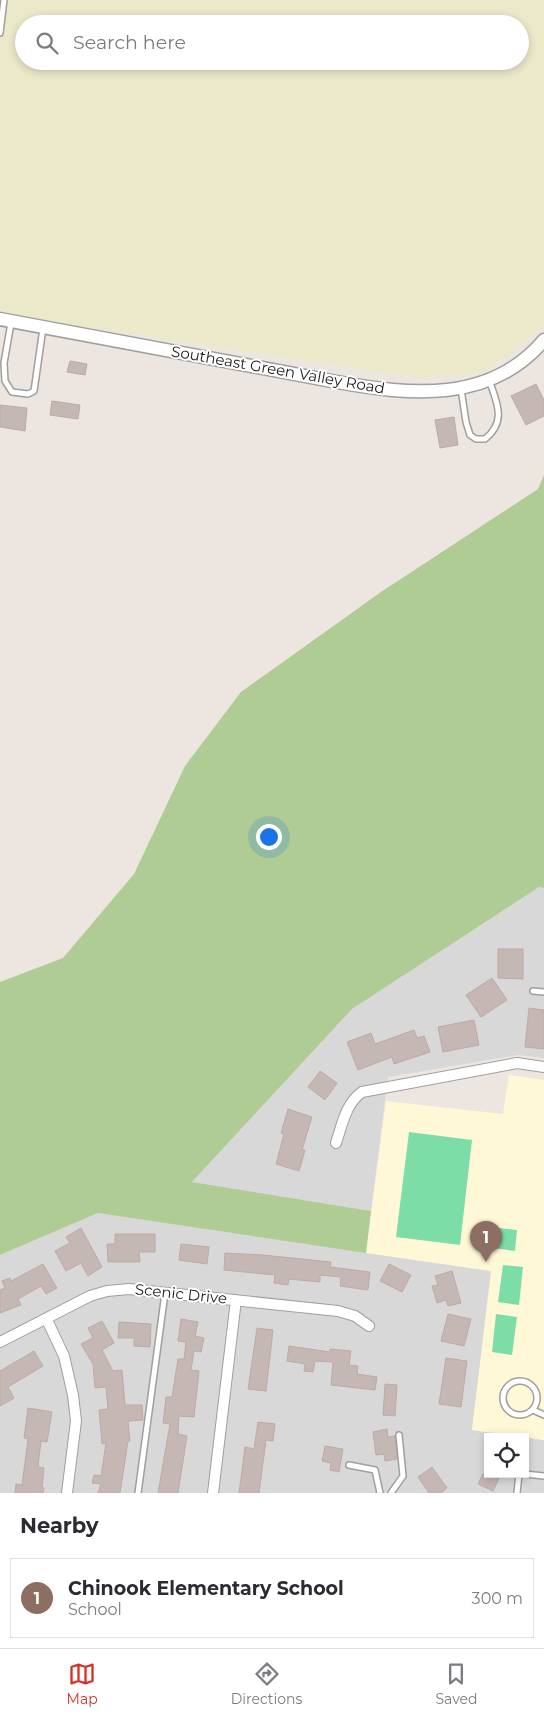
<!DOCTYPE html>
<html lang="en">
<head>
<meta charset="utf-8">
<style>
  :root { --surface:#fff; --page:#f2f2f3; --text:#2b2b33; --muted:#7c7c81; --line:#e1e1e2; --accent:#d93025 }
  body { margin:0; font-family:Montserrat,sans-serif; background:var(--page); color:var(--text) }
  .controls { position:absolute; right:15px; bottom:15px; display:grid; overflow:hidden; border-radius:0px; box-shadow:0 2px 8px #0003 }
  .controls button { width:45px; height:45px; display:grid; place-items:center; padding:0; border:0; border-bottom:1px solid var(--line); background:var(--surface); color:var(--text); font:25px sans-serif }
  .you { position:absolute; left:268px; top:836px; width:18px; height:18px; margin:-12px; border:4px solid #fff; border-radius:50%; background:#1a73e8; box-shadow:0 0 0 8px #1a73e833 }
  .badge { display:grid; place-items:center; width:32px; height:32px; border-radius:50%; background:var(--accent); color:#fff; font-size:16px; font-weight:700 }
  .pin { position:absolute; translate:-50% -41px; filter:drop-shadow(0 1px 2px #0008) }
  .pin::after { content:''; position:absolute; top:26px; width:18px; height:15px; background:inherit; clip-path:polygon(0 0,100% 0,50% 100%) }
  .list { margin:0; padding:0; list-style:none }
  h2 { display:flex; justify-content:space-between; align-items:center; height:65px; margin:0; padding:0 20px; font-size:21px }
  h2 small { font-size:16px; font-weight:400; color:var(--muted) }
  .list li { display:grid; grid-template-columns:32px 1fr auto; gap:15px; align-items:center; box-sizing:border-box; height:80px; margin:0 10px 10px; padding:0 10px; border:1px solid var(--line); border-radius:0px }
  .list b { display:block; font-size:19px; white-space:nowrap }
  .list p { margin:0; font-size:16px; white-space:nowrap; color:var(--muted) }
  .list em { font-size:16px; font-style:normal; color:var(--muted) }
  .icon { flex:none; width:28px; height:28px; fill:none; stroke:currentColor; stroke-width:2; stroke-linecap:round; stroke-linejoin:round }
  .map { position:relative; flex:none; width:544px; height:1493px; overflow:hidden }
  .search { position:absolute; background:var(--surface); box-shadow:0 2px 8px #0003; left:15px; right:15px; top:15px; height:55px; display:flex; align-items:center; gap:12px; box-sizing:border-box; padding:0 18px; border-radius:28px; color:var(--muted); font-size:19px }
  .sheet { height:155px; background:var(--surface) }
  nav { display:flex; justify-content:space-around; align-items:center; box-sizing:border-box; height:70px; border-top:1px solid var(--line); background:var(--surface); font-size:14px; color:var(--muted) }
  nav a { display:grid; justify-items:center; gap:2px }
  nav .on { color:var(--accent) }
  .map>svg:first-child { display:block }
</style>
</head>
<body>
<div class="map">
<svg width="544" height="1493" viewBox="0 0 544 1493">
  <rect width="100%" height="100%" fill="#ede6e0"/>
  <path fill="#d9d8d8" d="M 539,887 L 544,888 L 544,1058 L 518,1055 L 388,1077 L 371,1211 L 192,1182 L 352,1009 Z
    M 98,1213 L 492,1271 L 472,1430 L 523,1437 L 488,1437 L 488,1474 L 525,1474 L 525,1437 L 544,1440 L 544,1493 L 0,1493 L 0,1255 Z"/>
  <path fill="#fff8d7" d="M 509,1075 L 544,1080 L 544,1440 L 472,1430 L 491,1271 L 366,1253 L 386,1101 L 503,1114 Z"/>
  <path fill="#ece9ca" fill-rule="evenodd" d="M 0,0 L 544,0 L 544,325 L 514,352 L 489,368 L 476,374 L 420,378 L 0,314 ZM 24,24 L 520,24 L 520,61 L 24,61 Z"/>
  <path fill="#aecc94" d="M 544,475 L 544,888 L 539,887 L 352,1009 L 192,1182 L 371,1211 L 366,1253 L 98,1213 L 0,1255 L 0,982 L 63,958 L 134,874 L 185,766 L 241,692 L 381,592 L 538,489 Z"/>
  <path fill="#7ddda7" d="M 409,1132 L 472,1140 L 460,1245 L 396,1237 Z
    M 480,1226 L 517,1230 L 515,1251 L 478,1246 Z
    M 503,1265 L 523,1267 L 519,1305 L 498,1302 Z
    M 496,1314 L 517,1317 L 512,1355 L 492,1352 Z"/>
  <path fill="#c4b7b4" stroke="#beaaa3" d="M 70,361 L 87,364 L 85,375 L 67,372 Z
    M 536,384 L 544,400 L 544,416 L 526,425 L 511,396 Z
    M 52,401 L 80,405 L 78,419 L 50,415 Z
    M 0,405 L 27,408 L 25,431 L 0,427 Z
    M 454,417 L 458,445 L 440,448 L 435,420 Z
    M 498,949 L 523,949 L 523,979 L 498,978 Z
    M 492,978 L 507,1000 L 481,1017 L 466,995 Z
    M 529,1008 L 544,1010 L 544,1049 L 525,1047 Z
    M 474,1020 L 479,1045 L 443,1052 L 438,1027 Z
    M 414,1030 L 417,1038 L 424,1036 L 430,1052 L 394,1064 L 392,1057 L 358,1070 L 347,1042 L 371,1033 L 375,1044 Z
    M 320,1071 L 337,1083 L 325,1100 L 308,1087 Z
    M 288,1109 L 312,1117 L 302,1150 L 305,1150 L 299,1171 L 276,1164 L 284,1134 L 281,1133 Z
    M 81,1228 L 102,1267 L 88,1276 L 81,1263 L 66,1271 L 55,1251 L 70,1243 L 66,1237 Z
    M 115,1234 L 155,1234 L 155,1252 L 139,1252 L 140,1262 L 108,1262 L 107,1244 L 115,1244 Z
    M 181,1244 L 209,1247 L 207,1264 L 179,1260 Z
    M 225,1253 L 263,1255 L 331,1262 L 330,1267 L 370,1272 L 368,1290 L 340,1286 L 341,1277 L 320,1275 L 320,1282 L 289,1279 L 288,1285 L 274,1283 L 275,1275 L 224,1270 Z
    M 43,1264 L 57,1288 L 46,1294 L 41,1286 L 18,1299 L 21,1305 L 0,1313 L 0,1290 L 5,1288 L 2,1281 L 10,1278 L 11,1281 Z
    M 389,1264 L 411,1275 L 402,1292 L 380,1281 Z
    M 452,1271 L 461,1303 L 448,1306 L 446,1300 L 437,1303 L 432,1286 L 438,1285 L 435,1276 Z
    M 448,1314 L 471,1319 L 464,1346 L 441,1341 Z
    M 181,1319 L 198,1322 L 195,1336 L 204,1338 L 201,1352 L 194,1351 L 191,1370 L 199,1371 L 194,1417 L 179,1416 L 178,1434 L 187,1436 L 178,1493 L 158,1493 L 170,1424 L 163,1423 L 166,1397 L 172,1397 L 178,1359 L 184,1359 L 186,1342 L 178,1341 Z
    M 102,1321 L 114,1343 L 102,1350 L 113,1371 L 122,1370 L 125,1405 L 142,1405 L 143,1420 L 128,1421 L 130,1441 L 128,1441 L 120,1493 L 98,1493 L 101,1484 L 92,1483 L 94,1475 L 101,1476 L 106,1443 L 102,1444 L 99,1410 L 108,1409 L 106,1387 L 95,1388 L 93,1364 L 81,1344 L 93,1338 L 88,1328 Z
    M 119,1322 L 151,1324 L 150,1347 L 134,1346 L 134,1338 L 118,1338 Z
    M 257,1328 L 273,1330 L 266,1391 L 248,1389 Z
    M 289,1346 L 330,1352 L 330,1349 L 351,1351 L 349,1365 L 358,1366 L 357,1374 L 377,1377 L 375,1390 L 331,1385 L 333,1362 L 315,1361 L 313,1372 L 304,1371 L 305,1364 L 287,1361 Z
    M 34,1351 L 43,1366 L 8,1387 L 14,1398 L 0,1406 L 0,1371 Z
    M 446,1358 L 467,1361 L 461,1407 L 439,1404 Z
    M 385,1384 L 397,1385 L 395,1416 L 383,1415 Z
    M 28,1408 L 52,1412 L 47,1442 L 41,1441 L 38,1467 L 44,1468 L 42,1487 L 44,1488 L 43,1493 L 15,1493 L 16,1484 L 22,1485 L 28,1439 L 24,1438 Z
    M 258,1422 L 275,1424 L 273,1441 L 266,1440 L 259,1493 L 239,1493 L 245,1447 L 254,1449 Z
    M 387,1429 L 388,1437 L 395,1436 L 397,1459 L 385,1461 L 384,1454 L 376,1455 L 373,1432 Z
    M 325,1446 L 343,1449 L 339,1472 L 330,1470 L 331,1463 L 322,1461 Z
    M 432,1467 L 447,1488 L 441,1493 L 429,1493 L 418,1477 Z
    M 483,1474 L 501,1474 L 493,1491 L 478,1484 Z"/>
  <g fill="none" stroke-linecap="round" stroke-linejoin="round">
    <defs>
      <path id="service" d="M 0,33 L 4,0
        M 11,323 L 4,363 L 5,381 L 12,392 L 28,394 L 34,391 L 43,328
        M 461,389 L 466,422 L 470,435 L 476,439 L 485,439 C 507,421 497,403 489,380
        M 533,991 L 544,992
        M503 1398a17 17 0 1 1 34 0a17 17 0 1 1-34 0Z
        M 533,1410 L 544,1415
        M 349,1465 L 375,1470 L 380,1493
        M 525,1474 L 544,1476
        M 138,1493 L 165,1293
        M 391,1493 L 403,1476 L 399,1435
        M 517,1493 L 519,1474"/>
      <path id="minor" d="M 336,1143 C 342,1125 346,1103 362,1092 L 517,1063 L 544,1067
        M 47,1320 L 64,1356 L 73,1395 L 76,1421 L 67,1493
        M 0,1342 L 90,1296 L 107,1291 L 129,1289 L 338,1311 L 355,1316 L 369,1326
        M 213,1493 L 236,1300"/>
      <path id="tertiary" d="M 0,319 L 337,382 C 410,395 490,404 544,340"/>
    </defs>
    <use href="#service" stroke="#9f9f9f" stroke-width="8"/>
    <use href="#minor" stroke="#9f9f9f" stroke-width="12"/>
    <use href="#tertiary" stroke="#9f9f9f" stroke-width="15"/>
    <use href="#service" stroke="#fff" stroke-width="5"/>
    <use href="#minor" stroke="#fff" stroke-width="10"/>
    <use href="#tertiary" stroke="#fff" stroke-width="12"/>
  </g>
  <g text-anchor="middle" stroke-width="4" stroke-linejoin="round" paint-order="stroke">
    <g font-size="15" fill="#1b1b1b" stroke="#fff">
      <text transform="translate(278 370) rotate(10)" y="5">Southeast Green Valley Road</text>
      <text transform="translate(181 1294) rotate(6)" y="5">Scenic Drive</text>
    </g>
  </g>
</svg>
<div class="controls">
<button><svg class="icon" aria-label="locate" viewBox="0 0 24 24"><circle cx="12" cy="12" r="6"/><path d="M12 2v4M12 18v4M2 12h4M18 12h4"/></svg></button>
</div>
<div class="you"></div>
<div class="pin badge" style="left:486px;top:1262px;background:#8d6e63">1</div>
<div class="search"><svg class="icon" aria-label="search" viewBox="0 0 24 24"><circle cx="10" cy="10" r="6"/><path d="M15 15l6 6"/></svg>Search here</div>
</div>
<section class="sheet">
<h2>Nearby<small></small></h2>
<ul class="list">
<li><span class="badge" style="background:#8d6e63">1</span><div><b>Chinook Elementary School</b><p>School</p></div><em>300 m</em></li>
</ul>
</section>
<nav>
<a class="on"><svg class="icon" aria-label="map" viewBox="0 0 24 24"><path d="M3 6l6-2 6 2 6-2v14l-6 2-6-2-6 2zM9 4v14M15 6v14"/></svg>Map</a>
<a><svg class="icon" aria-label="directions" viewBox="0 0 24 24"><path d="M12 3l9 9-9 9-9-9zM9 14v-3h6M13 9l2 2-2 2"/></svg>Directions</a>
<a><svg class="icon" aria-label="saved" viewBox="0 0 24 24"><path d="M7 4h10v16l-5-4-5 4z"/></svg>Saved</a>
</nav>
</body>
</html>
